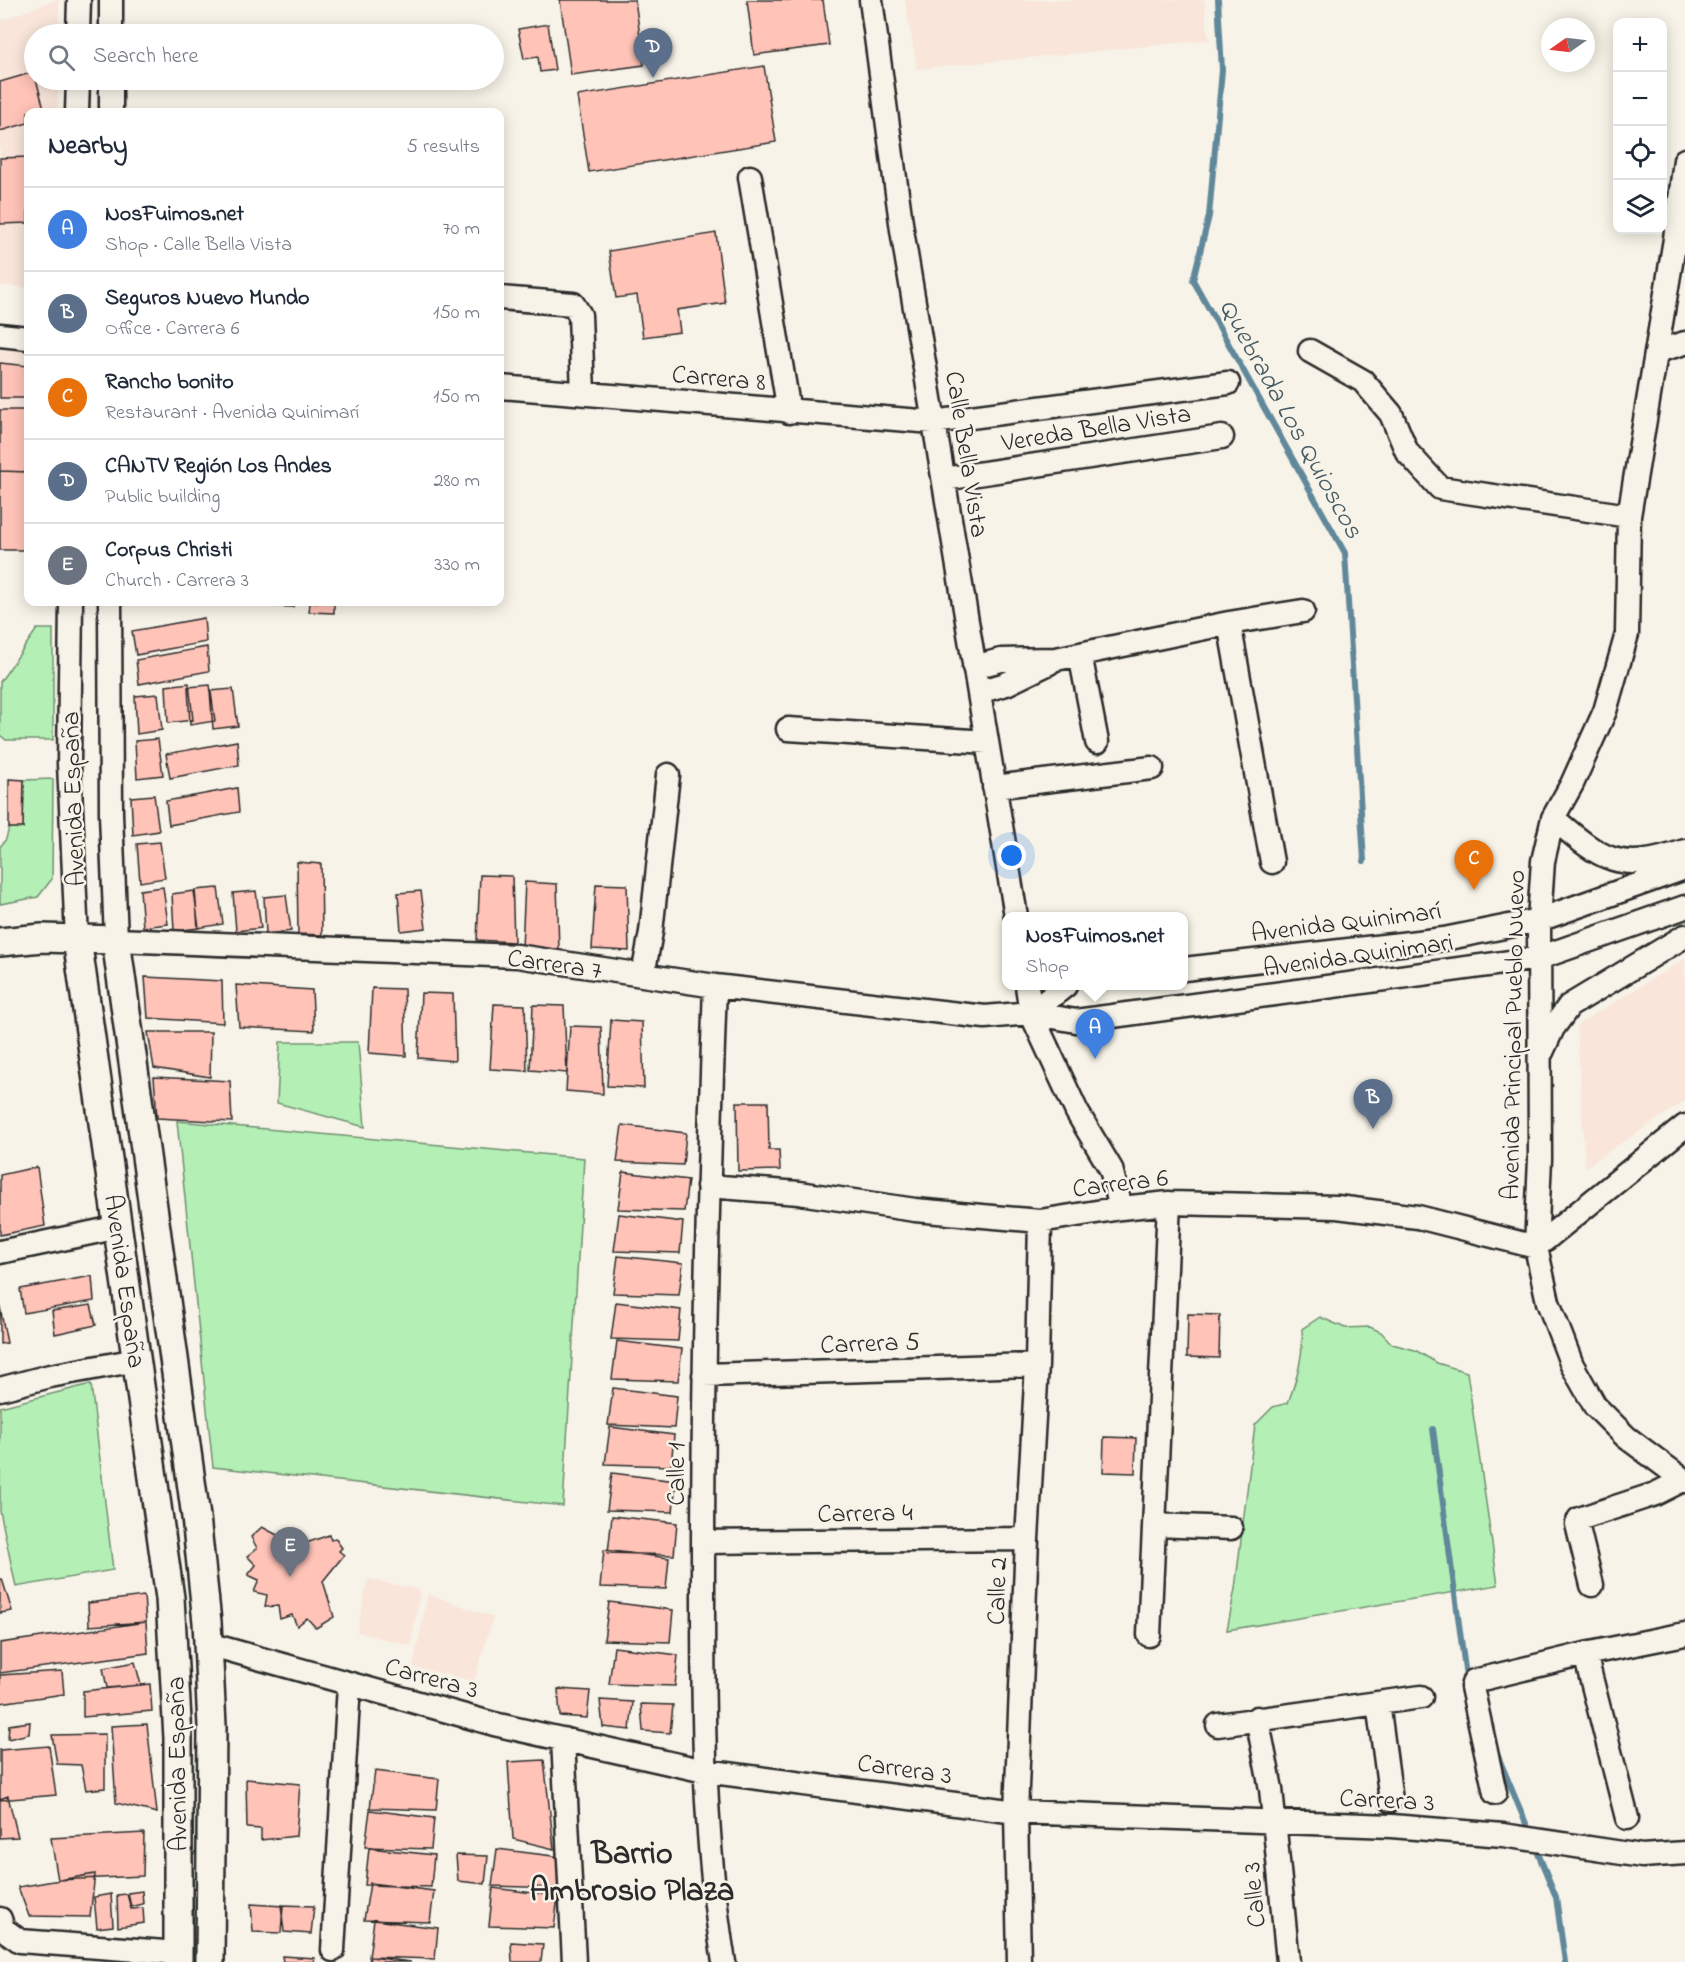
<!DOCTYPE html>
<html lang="en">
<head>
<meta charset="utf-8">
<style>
  :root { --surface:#fff; --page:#f6f6f7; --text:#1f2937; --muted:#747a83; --line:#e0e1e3; --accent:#0b8043 }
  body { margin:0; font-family:"Indie Flower",sans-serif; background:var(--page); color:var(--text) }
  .controls { position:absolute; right:18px; top:18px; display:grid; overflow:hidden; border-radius:12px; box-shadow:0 3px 15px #0003 }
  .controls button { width:54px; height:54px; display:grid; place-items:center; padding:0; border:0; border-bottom:2px solid var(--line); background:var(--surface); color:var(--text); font:30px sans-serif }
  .compass { position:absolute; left:1541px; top:18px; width:54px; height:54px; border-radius:50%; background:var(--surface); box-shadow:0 3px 15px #0003; rotate:256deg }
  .you { position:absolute; left:1012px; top:856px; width:21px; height:21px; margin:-15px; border:4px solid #fff; border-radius:50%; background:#1a73e8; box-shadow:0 0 0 9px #1a73e833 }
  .badge { display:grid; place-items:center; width:39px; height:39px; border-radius:50%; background:var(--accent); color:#fff; font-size:20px; font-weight:700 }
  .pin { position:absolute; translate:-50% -50px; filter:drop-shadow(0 2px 3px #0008) }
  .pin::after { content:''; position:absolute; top:32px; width:21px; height:18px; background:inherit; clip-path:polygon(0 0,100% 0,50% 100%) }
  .popup { position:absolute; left:1002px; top:912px; width:186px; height:78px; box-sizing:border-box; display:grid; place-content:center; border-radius:12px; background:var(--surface); filter:drop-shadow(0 2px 4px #0005); font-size:20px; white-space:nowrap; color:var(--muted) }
  .popup b { font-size:22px; color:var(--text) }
  .popup::after { content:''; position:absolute; left:50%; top:100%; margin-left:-12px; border:12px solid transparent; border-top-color:var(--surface) }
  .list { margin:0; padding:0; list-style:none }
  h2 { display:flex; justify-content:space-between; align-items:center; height:78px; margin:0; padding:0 24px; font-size:26px }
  h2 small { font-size:20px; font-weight:400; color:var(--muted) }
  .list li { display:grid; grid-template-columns:39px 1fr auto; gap:18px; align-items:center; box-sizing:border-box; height:84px; padding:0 24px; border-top:2px solid var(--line) }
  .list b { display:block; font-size:22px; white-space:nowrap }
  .list p { margin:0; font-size:20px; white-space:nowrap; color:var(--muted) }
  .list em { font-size:20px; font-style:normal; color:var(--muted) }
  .icon { flex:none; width:33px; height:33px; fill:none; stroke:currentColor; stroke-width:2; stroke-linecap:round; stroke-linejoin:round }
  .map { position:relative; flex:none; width:1685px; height:1962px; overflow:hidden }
  .search { position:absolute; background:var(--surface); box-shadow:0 3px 15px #0003; left:24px; top:24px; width:480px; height:66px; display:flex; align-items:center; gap:15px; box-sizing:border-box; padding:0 21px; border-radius:33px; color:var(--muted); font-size:22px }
  .panel { position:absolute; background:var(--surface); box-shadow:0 3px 15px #0003; left:24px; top:108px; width:480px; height:498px; border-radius:12px }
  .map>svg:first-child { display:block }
</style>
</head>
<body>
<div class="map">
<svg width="1685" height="1962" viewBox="0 0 1685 1962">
  <rect width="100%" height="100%" fill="#f7f3e8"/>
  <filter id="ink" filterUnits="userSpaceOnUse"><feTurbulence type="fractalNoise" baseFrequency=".0167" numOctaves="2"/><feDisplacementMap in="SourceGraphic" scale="12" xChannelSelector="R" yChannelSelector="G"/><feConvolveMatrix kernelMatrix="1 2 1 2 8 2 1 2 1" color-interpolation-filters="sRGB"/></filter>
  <g filter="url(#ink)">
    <path fill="#f9e5da" d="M 55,0 L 59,0 L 59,34 L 34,34 L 34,80 L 58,80 L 58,112 L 28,112 L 28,288 L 0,285 L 0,21 Z
      M 905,0 L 1204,0 L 1209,40 L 917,69 Z
      M 0,349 L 25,351 L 28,354 L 28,366 L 0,363 Z
      M 0,398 L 28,398 L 28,410 L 0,410 Z
      M 1685,959 L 1685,1101 L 1585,1167 L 1577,1025 Z
      M 368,1579 L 420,1590 L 411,1646 L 357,1632 Z
      M 428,1594 L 493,1617 L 474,1681 L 413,1667 Z"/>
    <path fill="#b4f0b5" stroke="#708e70" stroke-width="1.5" d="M 37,629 L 53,629 L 53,740 L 6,740 L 0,735 L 0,682 Z
      M 53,779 L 52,879 L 38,897 L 0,904 L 0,847 L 6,839 L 9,828 L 23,827 L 24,780 Z
      M 280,1042 L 358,1042 L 365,1127 L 277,1103 Z
      M 177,1121 L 584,1158 L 563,1506 L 213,1467 Z
      M 1320,1317 L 1345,1328 L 1370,1327 L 1381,1332 L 1392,1344 L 1415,1350 L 1437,1363 L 1467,1372 L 1498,1585 L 1227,1630 L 1235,1589 L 1255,1425 L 1273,1407 L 1288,1403 C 1297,1378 1304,1356 1302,1329 Z
      M 91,1384 L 113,1570 L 16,1587 L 0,1511 L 0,1407 Z"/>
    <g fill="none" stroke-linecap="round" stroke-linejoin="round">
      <path stroke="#60889a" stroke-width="6" d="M 1218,0 L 1222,70 L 1209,216 L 1193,280 L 1345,553 L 1364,861
        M 1433,1429 L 1467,1684
        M 1497,1754 L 1530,1833
        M 1535,1846 L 1556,1897 L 1565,1962"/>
    </g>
    <path fill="#ffc3b8" stroke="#2b2b2b" stroke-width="1.5" d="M 560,0 L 635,0 L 644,65 L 571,75 Z
      M 747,0 L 823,0 L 829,45 L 754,55 Z
      M 548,24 L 555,70 L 540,72 L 538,57 L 524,59 L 518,29 Z
      M 764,66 L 776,142 L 589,172 L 577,96 Z
      M 34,72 L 45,112 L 28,112 L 28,123 L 0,131 L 0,82 Z
      M 28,157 L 28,223 L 0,224 L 0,158 Z
      M 716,233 L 725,303 L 677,310 L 680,332 L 643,337 L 637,295 L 616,298 L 609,251 Z
      M 0,363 L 28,366 L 28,398 L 0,398 Z
      M 0,410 L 28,410 L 28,472 L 0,471 Z
      M 0,471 L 28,472 L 28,550 L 0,550 Z
      M 269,602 L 293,602 L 293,607 L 268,606 Z
      M 310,602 L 334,602 L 334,613 L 309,612 Z
      M 204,618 L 206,642 L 136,655 L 132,631 Z
      M 207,647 L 209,671 L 139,684 L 136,660 Z
      M 189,683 L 193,720 L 168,723 L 166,686 Z
      M 210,685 L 215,721 L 190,725 L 188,687 Z
      M 233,689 L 238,726 L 213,729 L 210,691 Z
      M 158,694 L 162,730 L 137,734 L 135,696 Z
      M 158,739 L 163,775 L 137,778 L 135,741 Z
      M 237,741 L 239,765 L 170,778 L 166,754 Z
      M 9,779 L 24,780 L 23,828 L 9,828 Z
      M 237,788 L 239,812 L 169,825 L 166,801 Z
      M 154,795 L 159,831 L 133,835 L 131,797 Z
      M 160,842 L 165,878 L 140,882 L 137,844 Z
      M 297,862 L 321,864 L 322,935 L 298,934 Z
      M 480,875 L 512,876 L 514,942 L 477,940 Z
      M 525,882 L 557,884 L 559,950 L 522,948 Z
      M 596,884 L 627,885 L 629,951 L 592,949 Z
      M 163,887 L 168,924 L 143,927 L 140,890 Z
      M 218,888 L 223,924 L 198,928 L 195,890 Z
      M 194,891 L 199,928 L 174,931 L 172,894 Z
      M 256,891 L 261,928 L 236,931 L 233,893 Z
      M 421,891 L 426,928 L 401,931 L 398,893 Z
      M 286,895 L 291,931 L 266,934 L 264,897 Z
      M 145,977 L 222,981 L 223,1023 L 148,1018 Z
      M 236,985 L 312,990 L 314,1031 L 239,1027 Z
      M 372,988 L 404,989 L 406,1056 L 369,1053 Z
      M 421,993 L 453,994 L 455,1061 L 418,1058 Z
      M 494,1004 L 525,1005 L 527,1071 L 490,1069 Z
      M 533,1005 L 564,1006 L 567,1073 L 530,1070 Z
      M 611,1020 L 642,1022 L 644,1088 L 607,1086 Z
      M 570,1026 L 601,1027 L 603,1094 L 566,1091 Z
      M 148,1032 L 211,1032 L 210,1077 L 154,1068 Z
      M 154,1077 L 230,1081 L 232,1122 L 157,1118 Z
      M 737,1102 L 768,1102 L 769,1150 L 779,1150 L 780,1170 L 738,1171 Z
      M 622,1125 L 686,1133 L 683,1165 L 617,1162 Z
      M 37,1167 L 45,1226 L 0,1235 L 0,1175 Z
      M 623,1172 L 688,1180 L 684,1211 L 618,1209 Z
      M 619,1214 L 683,1222 L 680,1253 L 614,1251 Z
      M 618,1256 L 683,1263 L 679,1295 L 613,1293 Z
      M 92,1276 L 94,1301 L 24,1313 L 20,1289 Z
      M 616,1302 L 681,1310 L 678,1341 L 611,1339 Z
      M 91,1305 L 96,1325 L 55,1334 L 52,1311 Z
      M 0,1307 L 7,1343 L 0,1344 Z
      M 1188,1314 L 1220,1315 L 1219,1358 L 1187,1357 Z
      M 617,1341 L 682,1349 L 678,1381 L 612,1379 Z
      M 613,1388 L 677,1396 L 674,1428 L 608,1425 Z
      M 610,1427 L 674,1435 L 671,1466 L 605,1464 Z
      M 1104,1437 L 1136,1438 L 1135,1473 L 1103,1472 Z
      M 612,1473 L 676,1481 L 673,1512 L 607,1510 Z
      M 612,1516 L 677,1523 L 674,1555 L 608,1553 Z
      M 262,1527 L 298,1546 L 329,1535 L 331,1540 L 335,1538 L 342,1548 L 339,1551 L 344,1555 L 323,1581 L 334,1617 L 316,1628 L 307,1618 L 297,1626 L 292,1615 L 280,1619 L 278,1606 L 265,1607 L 267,1595 L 254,1592 L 259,1580 L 248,1575 L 256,1565 L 247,1556 L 257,1548 L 251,1537 Z
      M 604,1550 L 669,1558 L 666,1589 L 600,1587 Z
      M 0,1579 L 2,1579 L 12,1611 L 0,1613 Z
      M 144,1596 L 146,1622 L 89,1626 L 88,1603 Z
      M 609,1602 L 673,1610 L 670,1642 L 604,1640 Z
      M 146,1622 L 148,1653 L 0,1673 L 0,1643 Z
      M 614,1647 L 678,1655 L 675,1686 L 609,1684 Z
      M 135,1662 L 141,1685 L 107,1688 L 103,1668 Z
      M 62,1671 L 64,1694 L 0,1703 L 0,1675 Z
      M 150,1684 L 152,1711 L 83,1717 L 83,1691 Z
      M 558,1689 L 590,1691 L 587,1718 L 560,1716 Z
      M 600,1700 L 633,1702 L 630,1730 L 603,1727 Z
      M 641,1704 L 673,1705 L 670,1733 L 643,1731 Z
      M 30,1722 L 29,1734 L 8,1739 L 9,1725 Z
      M 147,1724 L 157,1813 L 116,1803 L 111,1726 Z
      M 105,1734 L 105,1788 L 86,1790 L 81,1765 L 57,1764 L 52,1735 Z
      M 49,1746 L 56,1795 L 0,1800 L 0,1750 Z
      M 544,1760 L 554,1849 L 513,1839 L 508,1762 Z
      M 375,1771 L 439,1779 L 436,1810 L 370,1808 Z
      M 246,1779 L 300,1784 L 296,1836 L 261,1840 L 261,1829 L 247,1828 Z
      M 8,1796 L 18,1837 L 0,1838 L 0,1799 Z
      M 370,1810 L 434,1818 L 431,1849 L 365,1847 Z
      M 144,1833 L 143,1876 L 58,1880 L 51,1838 Z
      M 369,1848 L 434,1855 L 431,1887 L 365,1885 Z
      M 497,1849 L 561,1857 L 558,1888 L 492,1886 Z
      M 456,1855 L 488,1856 L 485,1884 L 458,1881 Z
      M 95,1874 L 90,1917 L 29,1916 L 18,1887 Z
      M 370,1883 L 434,1891 L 430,1922 L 364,1920 Z
      M 493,1888 L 558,1896 L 554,1928 L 489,1926 Z
      M 142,1891 L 143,1904 L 131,1907 L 128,1893 Z
      M 111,1894 L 113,1926 L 97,1928 L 94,1897 Z
      M 127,1894 L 131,1909 L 143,1908 L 144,1923 L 118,1927 L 117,1895 Z
      M 251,1904 L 283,1906 L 281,1933 L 253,1932 Z
      M 281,1905 L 314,1906 L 311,1934 L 284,1932 Z
      M 374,1920 L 438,1928 L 435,1959 L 369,1957 Z
      M 511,1942 L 543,1944 L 541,1962 L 512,1962 Z
      M 282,1956 L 315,1958 L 314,1962 L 283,1962 Z
      M 370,1957 L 411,1962 L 369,1962 Z"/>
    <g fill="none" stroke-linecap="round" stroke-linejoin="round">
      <defs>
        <path id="minor" d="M 871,0 L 902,230 L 1016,916
          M 78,34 L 79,0
          M 111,34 L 111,0
          M 77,112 L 78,80
          M 111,112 L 111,80
          M 1685,160 L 1675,239 L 1629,516 L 1627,634 L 1605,711 L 1572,784 L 1553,818 L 1543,861 L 1539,920 L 1540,1159 L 1536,1247 L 1548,1302 L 1572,1365 L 1595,1406 L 1626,1437 L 1685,1481
          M 750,177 L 789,412
          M 500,298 L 573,304 L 580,315 L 583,393
          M 0,335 L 28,338
          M 1310,351 L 1363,381 L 1391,414 L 1407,452 L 1440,488 L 1629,516
          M 1657,351 L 1685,343
          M 500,387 L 933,422 L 1228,383
          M 944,479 L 1222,437
          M 71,602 L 69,764 L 77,939
          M 110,602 L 111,814 L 116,940 L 517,956 L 715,986 L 985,1017 L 1031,1013 L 1076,1021 L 1539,958 L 1685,907
          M 1229,623 L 1272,862
          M 1080,654 L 1097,742
          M 974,667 L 1001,660 L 1056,659 L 1229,623 L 1303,611
          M 979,692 L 1006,684 L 1049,663
          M 788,729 L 987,742
          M 994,787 L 1152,768
          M 1553,818 C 1602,860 1619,874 1685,851
          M 1184,969 L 1444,939 L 1539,920 L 1685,868
          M 643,975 L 651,932 L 668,775
          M 715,986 C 708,1179 703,1372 703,1565 C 703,1698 702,1831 724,1962
          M 1027,986 L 1031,1013 L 1077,1112 L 1111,1169 L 1121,1208
          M 1031,1013 L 1065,986
          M 1542,1052 L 1553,1028 L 1569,1006 L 1685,936
          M 708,1186 L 799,1193 L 915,1210 L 1040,1221 L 1121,1208 L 1169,1203 L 1337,1207 L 1418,1217 L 1536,1247 L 1685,1126
          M 0,1252 L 119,1227
          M 704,1375 L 1037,1365
          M 0,1389 L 50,1376 L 137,1360
          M 1155,1525 L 1231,1528
          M 703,1542 L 1027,1539
          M 1592,1585 L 1577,1524 L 1579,1519 L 1655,1494 L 1683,1480
          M 1149,1635 L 1169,1203
          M 208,1644 L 494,1724 L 705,1771 L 1016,1812 L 1391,1826 L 1503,1835 L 1642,1856 L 1685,1853
          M 1585,1654 L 1627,1818
          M 1378,1703 L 1391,1800
          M 1257,1718 L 1271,1789 L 1288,1962
          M 1218,1725 L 1421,1697
          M 563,1739 L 574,1962
          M 1495,1793 L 1472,1687 L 1474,1681 L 1585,1654 L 1685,1634
          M 0,1919 L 3,1929 L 20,1941 L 178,1953
          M 333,1950 L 349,1685
          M 1019,1962 L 1016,1812 L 1027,1539 L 1037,1365 L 1040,1221"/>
        <path id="tertiary" d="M 77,939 L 170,1598 L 178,1738 L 178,1962
          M 0,942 L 42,938 L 116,940 L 196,1517 L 207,1622 L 212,1726 L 210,1962"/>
      </defs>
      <use href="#minor" stroke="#2b2b2b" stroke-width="27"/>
      <use href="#tertiary" stroke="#2b2b2b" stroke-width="32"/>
      <use href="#minor" stroke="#f7f3e8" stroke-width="22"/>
      <use href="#tertiary" stroke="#f7f3e8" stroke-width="27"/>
    </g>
  </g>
  <g text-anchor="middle" stroke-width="5" stroke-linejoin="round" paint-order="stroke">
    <g font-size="26" fill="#2b2b2b" stroke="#f7f3e8">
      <text transform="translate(719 377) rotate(5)" y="9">Carrera 8</text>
      <text transform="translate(1096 427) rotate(-9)" y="9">Vereda Bella Vista</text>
      <text transform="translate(968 454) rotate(81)" y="9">Calle Bella Vista</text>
      <text transform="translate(72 799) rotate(-92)" y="9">Avenida España</text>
      <text transform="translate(1346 921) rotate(-7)" y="9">Avenida Quinimarí</text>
      <text transform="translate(1358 954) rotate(-8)" y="9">Avenida Quinimari</text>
      <text transform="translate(555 963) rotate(8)" y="9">Carrera 7</text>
      <text transform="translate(1512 1035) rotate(-89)" y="9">Avenida Principal Pueblo Nuevo</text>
      <text transform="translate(1120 1182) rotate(-7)" y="9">Carrera 6</text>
      <text transform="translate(126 1281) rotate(82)" y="9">Avenida España</text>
      <text transform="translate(870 1342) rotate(-2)" y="9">Carrera 5</text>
      <text transform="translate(675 1474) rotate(-90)" y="9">Calle 1</text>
      <text transform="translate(865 1512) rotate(-1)" y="9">Carrera 4</text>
      <text transform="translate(996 1591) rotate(-88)" y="9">Calle 2</text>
      <text transform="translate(432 1677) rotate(15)" y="9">Carrera 3</text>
      <text transform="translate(176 1764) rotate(-91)" y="9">Avenida España</text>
      <text transform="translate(905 1768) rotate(8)" y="9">Carrera 3</text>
      <text transform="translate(1387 1799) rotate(3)" y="9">Carrera 3</text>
      <text transform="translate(1253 1895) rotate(-95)" y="9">Calle 3</text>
    </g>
    <g font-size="27" font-style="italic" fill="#455a62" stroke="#f7f3e8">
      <text transform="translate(1292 418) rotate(61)" y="9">Quebrada Los Quioscos</text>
    </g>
    <g font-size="32" font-weight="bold" fill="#2b2b2b" stroke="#f7f3e8">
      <text x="632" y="1863">Barrio<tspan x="632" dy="37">Ambrosio Plaza</tspan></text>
    </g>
  </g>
</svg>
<div class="controls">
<button>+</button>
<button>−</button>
<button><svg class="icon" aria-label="locate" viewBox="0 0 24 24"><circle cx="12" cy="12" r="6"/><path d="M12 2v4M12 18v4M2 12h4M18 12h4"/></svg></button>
<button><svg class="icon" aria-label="layers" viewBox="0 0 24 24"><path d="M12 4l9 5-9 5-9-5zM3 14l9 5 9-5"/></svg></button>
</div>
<svg class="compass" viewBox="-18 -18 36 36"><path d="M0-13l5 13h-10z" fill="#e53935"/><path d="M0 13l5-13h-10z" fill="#747a83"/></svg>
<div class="you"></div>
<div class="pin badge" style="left:1095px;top:1059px;background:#3f7fe0">A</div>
<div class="popup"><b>NosFuimos.net</b>Shop</div>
<div class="pin badge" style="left:1373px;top:1129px;background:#5c6f8a">B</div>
<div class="pin badge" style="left:1474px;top:890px;background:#e8710a">C</div>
<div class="pin badge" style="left:653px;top:78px;background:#5c6f8a">D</div>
<div class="pin badge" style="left:290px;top:1577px;background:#6b7280">E</div>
<div class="search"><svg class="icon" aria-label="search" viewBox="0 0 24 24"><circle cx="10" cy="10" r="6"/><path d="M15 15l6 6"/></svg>Search here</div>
<section class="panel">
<h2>Nearby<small>5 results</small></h2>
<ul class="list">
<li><span class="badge" style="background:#3f7fe0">A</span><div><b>NosFuimos.net</b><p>Shop · Calle Bella Vista</p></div><em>70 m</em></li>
<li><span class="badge" style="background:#5c6f8a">B</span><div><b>Seguros Nuevo Mundo</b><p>Office · Carrera 6</p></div><em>150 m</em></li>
<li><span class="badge" style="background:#e8710a">C</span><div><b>Rancho bonito</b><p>Restaurant · Avenida Quinimarí</p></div><em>150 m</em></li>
<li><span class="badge" style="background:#5c6f8a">D</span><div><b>CANTV Región Los Andes</b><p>Public building</p></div><em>280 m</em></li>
<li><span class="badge" style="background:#6b7280">E</span><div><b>Corpus Christi</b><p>Church · Carrera 3</p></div><em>330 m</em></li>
</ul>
</section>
</div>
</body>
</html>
